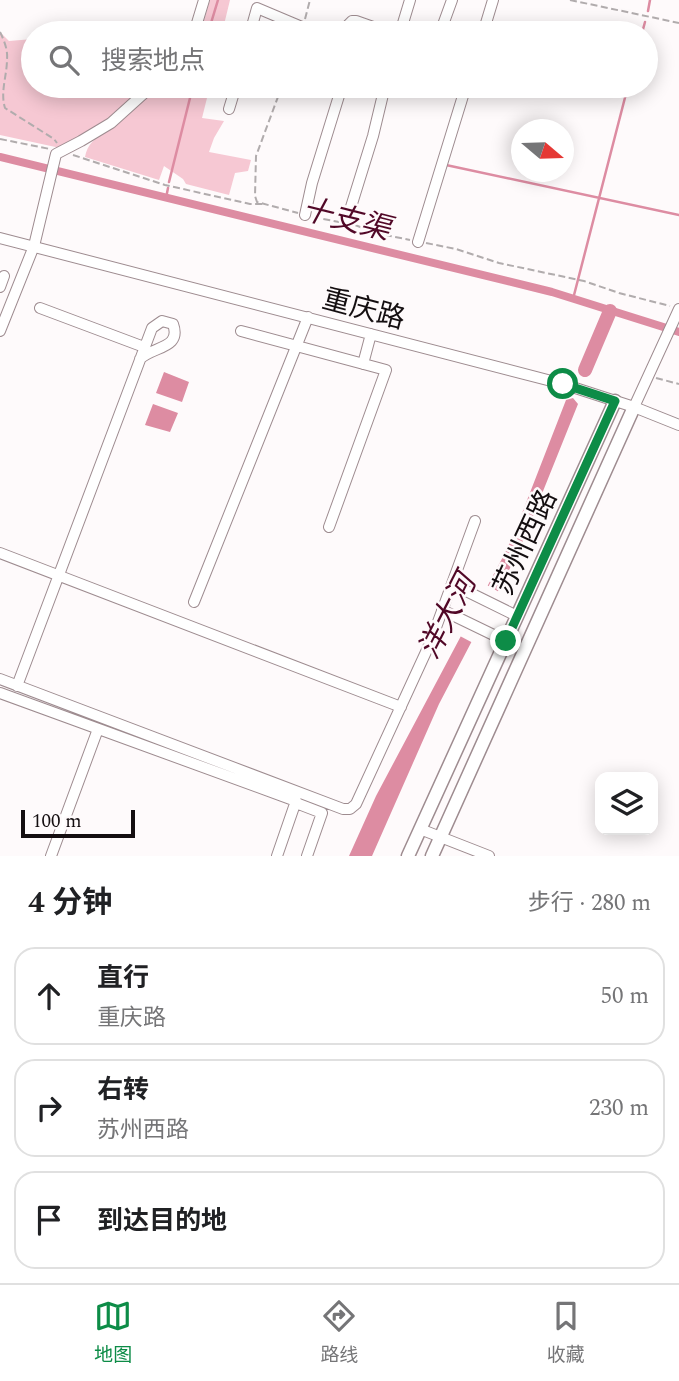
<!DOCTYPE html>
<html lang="zh">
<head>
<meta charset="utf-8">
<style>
  :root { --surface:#fff; --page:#f2f2f2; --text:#202124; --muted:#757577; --line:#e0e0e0; --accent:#0d8c47 }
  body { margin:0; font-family:Spectral,"Noto Sans SC",serif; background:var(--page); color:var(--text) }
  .controls { position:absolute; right:21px; bottom:21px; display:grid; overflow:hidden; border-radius:14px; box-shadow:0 4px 18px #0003 }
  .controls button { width:63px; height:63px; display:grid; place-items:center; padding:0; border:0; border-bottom:2px solid var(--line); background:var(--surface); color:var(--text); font:35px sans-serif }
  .compass { position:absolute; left:511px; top:119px; width:63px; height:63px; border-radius:50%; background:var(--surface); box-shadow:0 4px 18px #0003; rotate:109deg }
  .scale { position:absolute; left:21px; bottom:18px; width:114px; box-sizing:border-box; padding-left:7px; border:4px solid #140e10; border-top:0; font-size:19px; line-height:24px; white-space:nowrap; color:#140e10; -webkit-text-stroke:5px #fefafb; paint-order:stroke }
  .stop { position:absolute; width:21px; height:21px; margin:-16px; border:5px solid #0d8c47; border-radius:50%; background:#fff }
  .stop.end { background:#0d8c47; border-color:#fff; box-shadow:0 2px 7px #0008 }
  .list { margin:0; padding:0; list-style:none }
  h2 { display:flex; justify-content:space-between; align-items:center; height:91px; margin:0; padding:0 28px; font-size:30px }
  h2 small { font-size:23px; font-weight:400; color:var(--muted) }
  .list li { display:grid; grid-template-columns:46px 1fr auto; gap:21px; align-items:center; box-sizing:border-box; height:98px; margin:0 14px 14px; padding:0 14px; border:2px solid var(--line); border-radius:21px }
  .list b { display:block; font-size:26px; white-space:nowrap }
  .list p { margin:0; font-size:23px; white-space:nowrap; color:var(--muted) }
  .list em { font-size:23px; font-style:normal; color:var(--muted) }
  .icon { flex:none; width:38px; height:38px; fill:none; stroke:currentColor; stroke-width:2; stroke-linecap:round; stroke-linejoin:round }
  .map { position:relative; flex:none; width:679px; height:856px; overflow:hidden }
  .search { position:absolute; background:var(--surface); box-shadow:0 4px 18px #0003; left:21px; right:21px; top:21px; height:77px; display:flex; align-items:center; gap:18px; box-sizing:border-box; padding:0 24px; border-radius:38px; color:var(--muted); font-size:26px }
  .sheet { height:427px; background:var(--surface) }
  nav { display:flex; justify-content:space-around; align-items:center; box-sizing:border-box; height:98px; border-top:2px solid var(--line); background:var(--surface); font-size:19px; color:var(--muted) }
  nav a { display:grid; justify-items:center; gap:4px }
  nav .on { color:var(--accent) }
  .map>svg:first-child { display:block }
</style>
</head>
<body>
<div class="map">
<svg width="679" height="856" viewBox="0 0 679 856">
  <rect width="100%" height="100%" fill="#fefafb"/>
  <path fill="#f6c8d3" d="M 210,0 L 230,0 L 222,33 L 200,33 Z
    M 0,32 L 9,41 L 33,39 L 33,86 L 149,86 L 110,121 L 79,141 L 74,151 L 0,135 Z
    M 160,86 L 210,86 L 202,118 L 224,121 L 214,138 L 209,152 L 251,160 L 248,171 L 235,173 L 229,195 L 186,184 L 183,179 L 164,166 L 159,180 L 85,157 C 87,145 95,137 106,132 Z"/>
  <path fill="#dd8ca2" d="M 164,372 L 189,382 L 182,402 L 156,393 Z
    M 573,398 L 578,404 L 519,551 L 439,704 L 372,856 L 349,856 L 376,796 L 505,553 L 517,526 L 566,400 Z
    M 153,404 L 178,413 L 170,432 L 145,425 Z"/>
  <path fill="#fefafb" d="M 485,584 L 501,593 L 475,644 L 458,635 Z"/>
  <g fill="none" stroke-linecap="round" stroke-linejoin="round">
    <path stroke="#dd8ca2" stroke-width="2.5" d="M 648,11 L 650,0
      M 208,33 L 218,0
      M 642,33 L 645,22
      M 446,165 L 679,215
      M 169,182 L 193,86
      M 166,198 L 168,188
      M 573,299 L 628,86"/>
    <path stroke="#dd8ca2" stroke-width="8" d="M 0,157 L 552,292 L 679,332"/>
    <path stroke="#dd8ca2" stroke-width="14" d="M 585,370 L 610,311"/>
    <defs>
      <path id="minor" d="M 348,25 L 352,21 L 356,21 L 390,33
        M 194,33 L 204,0
        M 250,33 L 257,8 L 302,27
        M 359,33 L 362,23
        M 400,33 L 410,0
        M 440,33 L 452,0
        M 483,33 L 493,0
        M 229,109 L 236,86
        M 305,215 L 312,183 L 342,86
        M 346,223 L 373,136 L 385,86
        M 0,238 L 563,384 L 634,407 L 679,425
        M 418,242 L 466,86
        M 0,287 L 4,276
        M 40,308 L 144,347
        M 0,331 L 34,246 L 56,154 L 81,141 L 111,123 L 152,86
        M 241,331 L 386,370 L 329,527
        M 363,364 L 371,334
        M 634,407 L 679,309
        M 0,553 L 401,707
        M 452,584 L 517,616
        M 194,602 L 308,317
        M 442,610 L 506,641
        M 0,679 L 343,809 L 350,809 L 356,804 L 431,641 L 475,521
        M 17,686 L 152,328 L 162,321 L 173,324 C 182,349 153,346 140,359
        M 0,693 L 296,801 L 277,856
        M 296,803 L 322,813 L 307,856
        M 420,829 L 489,856
        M 51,856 L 98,729"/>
      <path id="major" d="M 408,856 L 615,401
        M 432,856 L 634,407"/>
    </defs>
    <use href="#minor" stroke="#9e8c90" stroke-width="12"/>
    <use href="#major" stroke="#9e8c90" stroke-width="15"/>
    <path stroke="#b1acad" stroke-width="2" stroke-dasharray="7 3.5" stroke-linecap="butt" d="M 570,0 L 679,23
      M 305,19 L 310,0
      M 0,32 C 4,40 8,50 7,59 C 7,76 0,92 5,108 L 54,139 L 57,143
      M 282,86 L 256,156 L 255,196 L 257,202 L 298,213
      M 0,139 L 50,149
      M 73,155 L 165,185 L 250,204 L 263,204
      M 313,217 L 339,222
      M 355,225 L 376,233 L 410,240
      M 426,243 L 456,249 L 499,263 L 584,281 L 619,293 L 670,306
      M 656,378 L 679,384"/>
    <use href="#minor" stroke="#fff" stroke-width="10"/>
    <use href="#major" stroke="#fff" stroke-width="12"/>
  </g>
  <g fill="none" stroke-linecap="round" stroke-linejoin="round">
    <path stroke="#0d8c47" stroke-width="9" d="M 506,641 L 615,401 L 563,384"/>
  </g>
  <g text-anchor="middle" stroke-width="5" stroke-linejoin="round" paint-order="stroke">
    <g font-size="28" fill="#140e10" stroke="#fefafb">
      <text transform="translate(364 308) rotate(15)" y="10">重庆路</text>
      <text transform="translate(524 542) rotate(-65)" y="10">苏州西路</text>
    </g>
    <g font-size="30" font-style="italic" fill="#510827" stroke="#fefafb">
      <text transform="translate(346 219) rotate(14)" y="10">十支渠</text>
      <text transform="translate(447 616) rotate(-63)" y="10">洋大河</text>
    </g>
  </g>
</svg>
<div class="controls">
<button><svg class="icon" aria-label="layers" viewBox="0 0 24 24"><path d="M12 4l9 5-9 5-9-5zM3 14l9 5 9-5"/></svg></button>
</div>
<svg class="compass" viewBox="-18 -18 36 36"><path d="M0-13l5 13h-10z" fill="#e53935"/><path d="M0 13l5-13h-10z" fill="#757577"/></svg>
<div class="scale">100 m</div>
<div class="stop" style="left:563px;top:384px"></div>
<div class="stop end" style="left:506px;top:641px"></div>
<div class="search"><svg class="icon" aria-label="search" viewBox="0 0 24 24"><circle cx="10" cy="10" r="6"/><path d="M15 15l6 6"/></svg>搜索地点</div>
</div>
<section class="sheet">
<h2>4 分钟<small>步行 · 280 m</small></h2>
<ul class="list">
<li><svg class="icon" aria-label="ahead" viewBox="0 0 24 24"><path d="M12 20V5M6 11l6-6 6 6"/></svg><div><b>直行</b><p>重庆路</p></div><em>50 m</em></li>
<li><svg class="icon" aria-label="right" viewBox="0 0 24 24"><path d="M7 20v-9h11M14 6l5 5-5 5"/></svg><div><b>右转</b><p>苏州西路</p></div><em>230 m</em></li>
<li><svg class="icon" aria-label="arrive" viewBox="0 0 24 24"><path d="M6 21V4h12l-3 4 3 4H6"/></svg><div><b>到达目的地</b></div></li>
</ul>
</section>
<nav>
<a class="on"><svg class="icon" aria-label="map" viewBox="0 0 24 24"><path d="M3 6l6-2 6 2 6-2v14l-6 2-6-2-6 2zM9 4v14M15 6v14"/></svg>地图</a>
<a><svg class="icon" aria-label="directions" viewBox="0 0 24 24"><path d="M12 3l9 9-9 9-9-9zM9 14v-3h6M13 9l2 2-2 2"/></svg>路线</a>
<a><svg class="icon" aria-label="saved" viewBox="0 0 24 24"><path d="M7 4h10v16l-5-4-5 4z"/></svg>收藏</a>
</nav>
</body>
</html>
